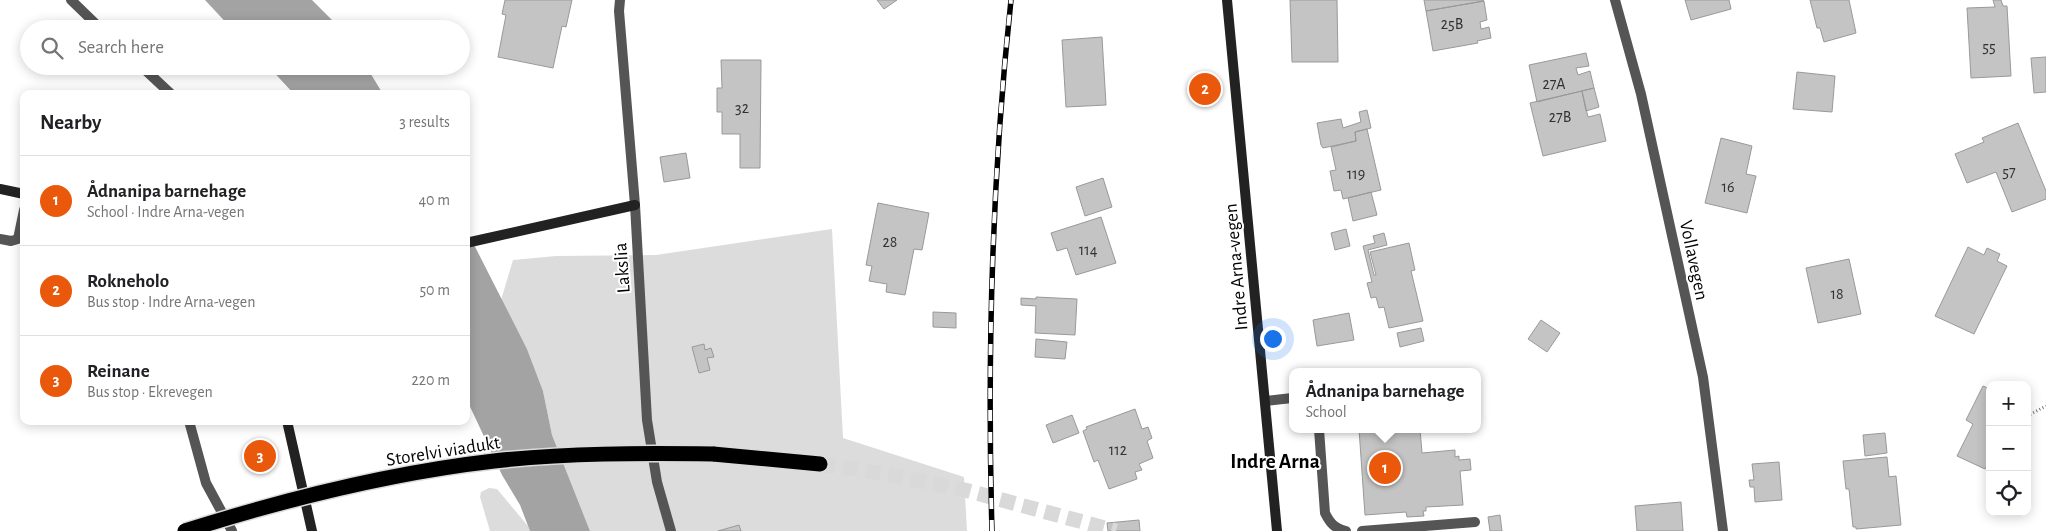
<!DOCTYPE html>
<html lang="en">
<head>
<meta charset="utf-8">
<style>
  :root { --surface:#fff; --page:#f6f6f6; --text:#202124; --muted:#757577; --line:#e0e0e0; --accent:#ea580c }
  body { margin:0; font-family:"Alegreya Sans",sans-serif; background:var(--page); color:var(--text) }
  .controls { position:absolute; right:15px; bottom:15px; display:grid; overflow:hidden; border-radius:10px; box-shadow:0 2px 12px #0003 }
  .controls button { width:45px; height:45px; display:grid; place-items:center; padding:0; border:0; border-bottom:1px solid var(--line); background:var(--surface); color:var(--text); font:25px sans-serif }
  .you { position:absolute; left:1272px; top:338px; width:18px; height:18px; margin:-12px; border:4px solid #fff; border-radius:50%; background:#1a73e8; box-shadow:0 0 0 8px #1a73e833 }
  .badge { display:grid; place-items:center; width:32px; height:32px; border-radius:50%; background:var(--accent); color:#fff; font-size:16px; font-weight:700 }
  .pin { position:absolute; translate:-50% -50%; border:2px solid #fff; box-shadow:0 1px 5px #0006 }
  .popup { position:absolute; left:1289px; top:368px; width:192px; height:65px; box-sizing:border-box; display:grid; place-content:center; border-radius:10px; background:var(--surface); filter:drop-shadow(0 1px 4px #0005); font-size:16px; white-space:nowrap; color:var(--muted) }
  .popup b { font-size:19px; color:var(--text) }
  .popup::after { content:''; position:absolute; left:50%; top:100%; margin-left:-10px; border:10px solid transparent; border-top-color:var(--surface) }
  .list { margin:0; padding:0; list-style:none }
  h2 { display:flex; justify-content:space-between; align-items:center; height:65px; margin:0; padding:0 20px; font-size:21px }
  h2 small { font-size:16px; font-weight:400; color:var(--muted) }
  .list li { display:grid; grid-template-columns:32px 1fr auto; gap:15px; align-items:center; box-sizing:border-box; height:90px; padding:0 20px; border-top:1px solid var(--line) }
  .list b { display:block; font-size:19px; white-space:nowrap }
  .list p { margin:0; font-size:16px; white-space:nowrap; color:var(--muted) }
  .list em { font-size:16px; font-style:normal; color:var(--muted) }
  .icon { flex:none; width:28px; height:28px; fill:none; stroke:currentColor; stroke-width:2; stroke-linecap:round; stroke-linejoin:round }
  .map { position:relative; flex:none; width:2046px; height:531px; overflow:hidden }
  .search { position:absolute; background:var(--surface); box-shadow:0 2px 12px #0003; left:20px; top:20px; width:450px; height:55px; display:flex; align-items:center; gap:12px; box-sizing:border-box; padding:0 18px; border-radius:28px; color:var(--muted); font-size:19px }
  .panel { position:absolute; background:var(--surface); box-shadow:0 2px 12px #0003; left:20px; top:90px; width:450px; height:335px; border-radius:10px }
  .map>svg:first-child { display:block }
</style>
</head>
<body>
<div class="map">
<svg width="2046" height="531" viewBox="0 0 2046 531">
  <rect width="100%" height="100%" fill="#fff"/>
  <path fill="#dcdcdc" d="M 832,229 L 843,438 L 964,477 L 967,531 L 590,531 L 552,435 L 543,391 L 527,349 L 501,300 L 513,260 L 556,256 L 656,255 Z
    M 489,488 L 497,489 L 528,526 L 530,531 L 490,531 L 480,497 L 481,492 Z"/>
  <path fill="#a3a3a3" d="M 205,0 L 312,0 L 341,29 L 232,29 Z
    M 268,66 L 366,66 L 383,94 L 294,94 Z
    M 466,229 L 527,349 L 543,391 L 552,435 L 590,531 L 530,531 L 520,505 L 502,475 L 466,398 Z"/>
  <path fill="#c4c4c4" stroke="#999" d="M 505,0 L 572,0 L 566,27 L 562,26 L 553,68 L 498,57 L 506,15 L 502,14 Z
    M 877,0 L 897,0 L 884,9 Z
    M 1290,0 L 1337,0 L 1338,62 L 1292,62 Z
    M 1424,0 L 1483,0 L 1484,1 L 1426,11 Z
    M 1685,0 L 1729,0 L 1731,9 L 1691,20 Z
    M 1810,0 L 1849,0 L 1856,33 L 1824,42 L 1820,28 L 1817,28 Z
    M 1993,0 L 2001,0 L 2003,6 L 2007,6 L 2011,76 L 1971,78 L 1967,8 L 1995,7 Z
    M 1484,1 L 1487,20 L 1480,22 L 1481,29 L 1489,27 L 1491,38 L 1477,41 L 1478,43 L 1433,51 L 1426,11 Z
    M 1102,37 L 1106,105 L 1066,107 L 1062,40 Z
    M 1586,53 L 1589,66 L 1576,68 L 1578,75 L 1590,71 L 1594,88 L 1537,102 L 1529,65 Z
    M 2046,57 L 2046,92 L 2034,93 L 2031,58 Z
    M 721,60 L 761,60 L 760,168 L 740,168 L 740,134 L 722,134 L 722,112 L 717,112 L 717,88 L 722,88 Z
    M 1797,72 L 1835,76 L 1832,112 L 1793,109 Z
    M 1594,88 L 1599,107 L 1586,111 L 1582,91 Z
    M 1582,91 L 1588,117 L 1600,114 L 1606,141 L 1543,156 L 1530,103 Z
    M 1367,110 L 1371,128 L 1355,132 L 1356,141 L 1323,148 L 1321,145 L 1317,123 L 1341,119 L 1343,128 L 1361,122 L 1359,112 Z
    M 2018,123 L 2046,191 L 2046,199 L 2012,212 L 1996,172 L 1967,183 L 1955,154 L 1984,142 L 1982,138 Z
    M 1367,129 L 1381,190 L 1343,199 L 1341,190 L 1334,191 L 1330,171 L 1336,170 L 1331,147 L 1356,141 L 1355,132 Z
    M 1721,138 L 1752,146 L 1746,174 L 1756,176 L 1747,213 L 1705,203 Z
    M 686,153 L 690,178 L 664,182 L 660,157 Z
    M 1103,178 L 1112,207 L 1085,216 L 1076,187 Z
    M 1371,192 L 1377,215 L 1353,221 L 1348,198 Z
    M 878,203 L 929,213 L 922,250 L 914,249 L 905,295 L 886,292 L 887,284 L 869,281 L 872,266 L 866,265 Z
    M 1101,217 L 1116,263 L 1076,275 L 1067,248 L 1057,251 L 1051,233 Z
    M 1346,229 L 1350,246 L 1335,250 L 1331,233 Z
    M 1384,233 L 1387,245 L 1368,250 L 1374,275 L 1376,275 L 1370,252 L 1409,243 L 1415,270 L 1411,271 L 1423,321 L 1389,328 L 1384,307 L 1379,308 L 1376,297 L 1371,298 L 1367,283 L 1372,282 L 1363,246 L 1375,243 L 1373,236 Z
    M 1968,247 L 1984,255 L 1987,248 L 2000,254 L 1997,261 L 2007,266 L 1974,334 L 1935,316 Z
    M 1849,259 L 1861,314 L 1818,323 L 1806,268 Z
    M 1036,297 L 1077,299 L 1075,335 L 1035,333 L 1036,306 L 1021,305 L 1021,298 L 1036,299 Z
    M 933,312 L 956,313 L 956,328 L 933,327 Z
    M 1349,313 L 1354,340 L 1317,346 L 1313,320 Z
    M 1541,320 L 1560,333 L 1547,352 L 1528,339 Z
    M 1421,328 L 1424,341 L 1400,347 L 1397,333 Z
    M 1036,339 L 1067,342 L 1065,359 L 1035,357 Z
    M 704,344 L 705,350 L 711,348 L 714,357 L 707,358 L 710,370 L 699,373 L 692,347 Z
    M 1983,386 L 1990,389 L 1990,460 L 1985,469 L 1957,456 L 1973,424 L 1966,420 Z
    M 1135,409 L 1142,429 L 1148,427 L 1152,438 L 1147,441 L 1153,458 L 1139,464 L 1142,470 L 1135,472 L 1137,479 L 1109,489 L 1098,460 L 1094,462 L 1083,431 L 1087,429 L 1086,427 Z
    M 1072,415 L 1079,433 L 1053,443 L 1046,425 Z
    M 1359,429 L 1420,429 L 1422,453 L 1455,450 L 1455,457 L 1459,456 L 1459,460 L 1470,459 L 1471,470 L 1460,471 L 1463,505 L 1426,507 L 1426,511 L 1423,511 L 1424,516 L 1407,517 L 1406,512 L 1365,515 Z
    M 1885,433 L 1887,453 L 1865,456 L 1863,435 Z
    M 1887,457 L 1889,477 L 1896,476 L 1901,525 L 1856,529 L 1856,527 L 1853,527 L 1849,489 L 1846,489 L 1843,461 Z
    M 1779,462 L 1782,500 L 1755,502 L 1754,487 L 1750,487 L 1749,480 L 1754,480 L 1752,464 Z
    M 1681,502 L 1683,531 L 1637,531 L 1635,506 Z
    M 1500,515 L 1502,531 L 1490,531 L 1488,517 Z
    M 1139,520 L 1140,531 L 1108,531 L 1107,523 Z
    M 739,525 L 741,531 L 718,531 Z"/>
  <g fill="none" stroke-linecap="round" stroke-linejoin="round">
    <path stroke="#d9d9d9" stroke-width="15" stroke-dasharray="15 8" stroke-linecap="butt" d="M 820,464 L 886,474 L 965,490 L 1116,531"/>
    <defs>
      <path id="highway" d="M 713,454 L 820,464"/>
    </defs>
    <use href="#highway" stroke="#dbdbdb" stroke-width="18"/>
    <path stroke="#777" stroke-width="3" stroke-dasharray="1 2.5" stroke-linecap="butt" d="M 2027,416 L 2046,406"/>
    <path stroke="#555" stroke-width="10" d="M 71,0 L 101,29
      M 141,66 L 171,94
      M 0,239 L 11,241 L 18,239 L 24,210
      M 1265,401 L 1292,398
      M 189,421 L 206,483 L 232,531
      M 1319,429 L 1325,513 C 1330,523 1334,528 1346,531
      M 1362,531 L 1475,522"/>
    <path stroke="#555" stroke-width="10" d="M 620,0 L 619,11 L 635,205 L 647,420 L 657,482 L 671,531
      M 1615,0 L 1641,94 L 1703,377 L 1723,531"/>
    <path stroke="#222" stroke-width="10" d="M 1227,0 L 1277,531
      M 0,189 L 24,194
      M 466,243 L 635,205
      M 287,421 L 312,531"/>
    <use href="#highway" stroke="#000" stroke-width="15"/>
    <defs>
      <path id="rail" d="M 992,531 C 987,354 992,176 1011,0"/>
    </defs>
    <use href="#rail" stroke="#000" stroke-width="5.5"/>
    <use href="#rail" stroke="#fff" stroke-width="4" stroke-dasharray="11" stroke-linecap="butt"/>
    <defs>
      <path id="highway-bridge" d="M 185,531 C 286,499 389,473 494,461 C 567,453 640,453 713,454"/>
    </defs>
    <use href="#highway-bridge" stroke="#dbdbdb" stroke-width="18" stroke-linecap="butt"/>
    <use href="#highway-bridge" stroke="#000" stroke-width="15"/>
  </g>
  <g text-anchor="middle" stroke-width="4" stroke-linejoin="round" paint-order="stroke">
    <g font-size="16" fill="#313131">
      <text x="1452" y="29">25B</text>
      <text x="1989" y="52">55</text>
      <text x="1554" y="89">27A</text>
      <text x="742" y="113">32</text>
      <text x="1560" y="122">27B</text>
      <text x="2009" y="177">57</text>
      <text x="1356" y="179">119</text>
      <text x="1728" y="192">16</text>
      <text x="890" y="247">28</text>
      <text x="1088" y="255">114</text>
      <text x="1837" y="299">18</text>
      <text x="1118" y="455">112</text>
    </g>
    <g font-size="19" fill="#000" stroke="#fff">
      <text transform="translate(1695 260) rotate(78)" y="7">Vollavegen</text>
      <text transform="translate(1235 267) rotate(-95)" y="7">Indre Arna-vegen</text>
      <text transform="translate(621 268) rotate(-94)" y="7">Lakslia</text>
      <text transform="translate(443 450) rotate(-9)" y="7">Storelvi viadukt</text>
    </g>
    <g font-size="21" font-weight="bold" fill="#000" stroke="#fff">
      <text x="1275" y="468">Indre Arna</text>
    </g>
  </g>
</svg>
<div class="controls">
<button>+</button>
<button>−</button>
<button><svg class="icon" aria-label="locate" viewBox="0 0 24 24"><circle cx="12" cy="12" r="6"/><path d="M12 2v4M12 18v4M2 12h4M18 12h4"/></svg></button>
</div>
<div class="you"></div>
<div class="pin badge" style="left:1385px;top:468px">1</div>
<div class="popup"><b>Ådnanipa barnehage</b>School</div>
<div class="pin badge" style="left:1205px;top:89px">2</div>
<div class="pin badge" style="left:260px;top:456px">3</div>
<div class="search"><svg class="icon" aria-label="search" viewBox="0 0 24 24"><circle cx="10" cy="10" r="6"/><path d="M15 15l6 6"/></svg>Search here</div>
<section class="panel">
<h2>Nearby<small>3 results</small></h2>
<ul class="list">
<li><span class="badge">1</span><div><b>Ådnanipa barnehage</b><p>School · Indre Arna-vegen</p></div><em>40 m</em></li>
<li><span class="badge">2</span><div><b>Rokneholo</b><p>Bus stop · Indre Arna-vegen</p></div><em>50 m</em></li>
<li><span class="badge">3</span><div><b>Reinane</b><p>Bus stop · Ekrevegen</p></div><em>220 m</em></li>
</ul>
</section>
</div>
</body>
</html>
